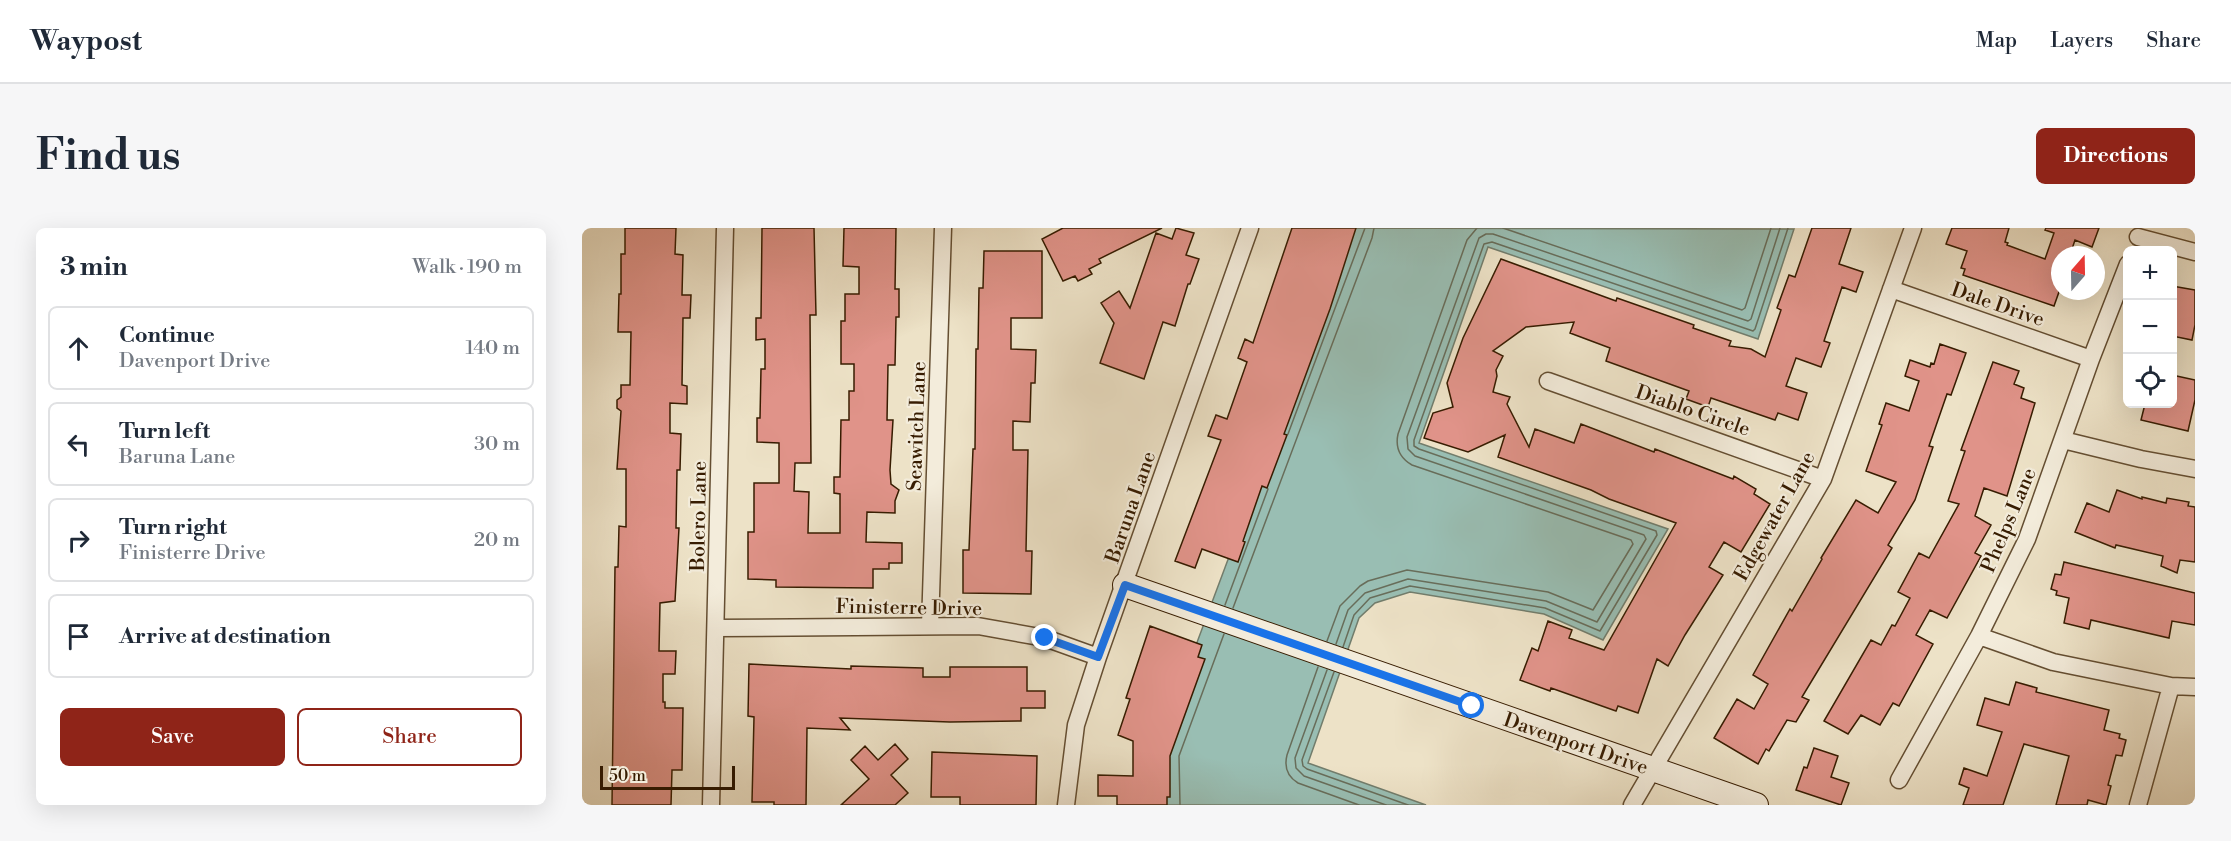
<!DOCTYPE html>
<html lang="en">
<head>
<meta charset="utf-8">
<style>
  :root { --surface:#fff; --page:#f6f6f7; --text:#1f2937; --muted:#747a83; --line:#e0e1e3; --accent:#8f2418 }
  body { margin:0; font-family:"Libre Bodoni",serif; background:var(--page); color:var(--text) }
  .controls { position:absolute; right:18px; top:18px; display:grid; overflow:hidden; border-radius:9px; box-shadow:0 6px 24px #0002 }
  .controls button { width:54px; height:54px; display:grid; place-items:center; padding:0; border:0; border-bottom:2px solid var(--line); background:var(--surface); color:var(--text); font:30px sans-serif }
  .compass { position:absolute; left:1469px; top:18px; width:54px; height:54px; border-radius:50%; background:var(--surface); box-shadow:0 6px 24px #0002; rotate:20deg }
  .scale { position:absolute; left:18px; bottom:15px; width:135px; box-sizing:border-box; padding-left:6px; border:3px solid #371c01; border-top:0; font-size:16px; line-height:21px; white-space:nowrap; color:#371c01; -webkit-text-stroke:4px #f3ecdb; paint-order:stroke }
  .stop { position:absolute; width:18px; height:18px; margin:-14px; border:4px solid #1a73e8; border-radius:50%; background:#fff }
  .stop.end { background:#1a73e8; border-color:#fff; box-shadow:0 2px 6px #0008 }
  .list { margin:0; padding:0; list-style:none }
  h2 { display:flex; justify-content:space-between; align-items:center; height:78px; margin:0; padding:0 24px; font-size:26px }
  h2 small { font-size:20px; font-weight:400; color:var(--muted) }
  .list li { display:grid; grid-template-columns:39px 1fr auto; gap:18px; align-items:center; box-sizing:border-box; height:84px; margin:0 12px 12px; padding:0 12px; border:2px solid var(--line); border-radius:9px }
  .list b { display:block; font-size:22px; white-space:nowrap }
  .list p { margin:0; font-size:20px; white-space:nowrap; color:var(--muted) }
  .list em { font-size:20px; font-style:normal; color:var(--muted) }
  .actions { display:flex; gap:12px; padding:18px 24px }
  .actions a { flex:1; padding:14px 0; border:2px solid var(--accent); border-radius:9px; text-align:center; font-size:21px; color:var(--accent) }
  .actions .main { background:var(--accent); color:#fff }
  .icon { flex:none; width:33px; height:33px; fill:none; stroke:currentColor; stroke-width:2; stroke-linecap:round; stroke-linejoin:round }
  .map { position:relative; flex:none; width:1613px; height:577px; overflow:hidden; border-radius:9px }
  header { display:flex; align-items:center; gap:36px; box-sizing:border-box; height:84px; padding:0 30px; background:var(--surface); border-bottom:2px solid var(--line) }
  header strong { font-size:28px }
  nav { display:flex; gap:33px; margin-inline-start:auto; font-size:21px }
  .intro { display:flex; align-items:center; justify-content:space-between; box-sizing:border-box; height:144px; padding:0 36px }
  h1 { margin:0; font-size:42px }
  .button { padding:15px 27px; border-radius:9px; background:var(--accent); color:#fff; font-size:21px; font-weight:700 }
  main { display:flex; gap:36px; padding:0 36px }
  aside { flex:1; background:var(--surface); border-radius:9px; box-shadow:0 6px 24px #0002 }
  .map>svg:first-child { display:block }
</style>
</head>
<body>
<header>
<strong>Waypost</strong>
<nav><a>Map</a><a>Layers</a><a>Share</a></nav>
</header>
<div class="intro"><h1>Find us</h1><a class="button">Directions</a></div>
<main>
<aside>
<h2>3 min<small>Walk · 190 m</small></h2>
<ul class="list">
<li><svg class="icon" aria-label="ahead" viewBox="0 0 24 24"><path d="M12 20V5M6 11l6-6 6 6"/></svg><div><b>Continue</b><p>Davenport Drive</p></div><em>140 m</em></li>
<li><svg class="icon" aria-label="left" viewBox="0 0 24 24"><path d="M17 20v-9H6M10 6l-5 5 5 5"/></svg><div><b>Turn left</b><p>Baruna Lane</p></div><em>30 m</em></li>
<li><svg class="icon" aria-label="right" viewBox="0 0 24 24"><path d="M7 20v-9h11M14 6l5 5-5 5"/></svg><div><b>Turn right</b><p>Finisterre Drive</p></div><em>20 m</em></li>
<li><svg class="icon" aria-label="arrive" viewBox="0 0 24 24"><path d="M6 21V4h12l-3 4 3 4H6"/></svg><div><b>Arrive at destination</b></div></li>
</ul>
<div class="actions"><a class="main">Save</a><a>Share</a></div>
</aside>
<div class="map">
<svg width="1613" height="577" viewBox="0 0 1613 577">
  <rect width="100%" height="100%" fill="#ede2c7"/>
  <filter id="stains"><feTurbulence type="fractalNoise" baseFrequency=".00333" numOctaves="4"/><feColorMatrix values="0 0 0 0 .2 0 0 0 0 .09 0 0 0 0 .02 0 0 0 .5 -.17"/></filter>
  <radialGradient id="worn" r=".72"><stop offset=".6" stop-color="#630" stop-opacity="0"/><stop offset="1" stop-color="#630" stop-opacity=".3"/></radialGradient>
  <path fill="#99beb3" stroke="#727d6c" stroke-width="1.5" d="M 770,0 L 1212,1 L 1176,111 L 906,19 L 837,215 L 1086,301 L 1021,412 L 962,386 L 828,364 L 793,375 L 777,390 L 726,535 L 844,577 L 576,577 L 574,524 Z"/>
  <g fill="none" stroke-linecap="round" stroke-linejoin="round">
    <path stroke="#686d5a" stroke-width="1.5" d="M 921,0 L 1160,82 L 1163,80 L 1189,0
      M 706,206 L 783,0
      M 643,377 L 686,261
      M 651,380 L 790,10 L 792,0
      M 745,413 L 758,378 L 778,358 L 786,353 L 825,342 L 966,364 L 1011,382 L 1051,316 L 1049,312 L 830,237 C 818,230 813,220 816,206 L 885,12 L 895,0
      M 754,416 L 766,382 L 783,365 L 826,351 L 964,373 L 1015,394 L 1064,311 L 1062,307 L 833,228 L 826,221 L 825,209 L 897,10 L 904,6 L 911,6 L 1166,93 L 1169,91 L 1198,0
      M 761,419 L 772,387 L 788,370 L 828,358 L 963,380 L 1018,403 L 1075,307 L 1074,303 L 837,221 L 832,218 L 832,212 L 902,16 L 910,14 L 1171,103 L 1173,101 L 1206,0
      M 736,439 L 705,527 C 702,539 706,549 716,555 L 777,577
      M 745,442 L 713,530 L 714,540 L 722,548 L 804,577
      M 752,444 L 720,532 L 721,538 L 725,541 L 826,577
      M 598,577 L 597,528 L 642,406"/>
  </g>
  <path fill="#e09389" stroke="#371c01" stroke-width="1.5" d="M 43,0 L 94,0 L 93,26 L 101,27 L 100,67 L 109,67 L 108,90 L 101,90 L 100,157 L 105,158 L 105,176 L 88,175 L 88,205 L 99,206 L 98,242 L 95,242 L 94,300 L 97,300 L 93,373 L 78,375 L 77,423 L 94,423 L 93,446 L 81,446 L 81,474 L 83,474 L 83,480 L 101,480 L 100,542 L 90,542 L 89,577 L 30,577 L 33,339 L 36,339 L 37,298 L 44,299 L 44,241 L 35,241 L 39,183 L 35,180 L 35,172 L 39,169 L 39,157 L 48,157 L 49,104 L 36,104 L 37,66 L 39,66 L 39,26 L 43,26 Z
    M 180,0 L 232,0 L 234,87 L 228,87 L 229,235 L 213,235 L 212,263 L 227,264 L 226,305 L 258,305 L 258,266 L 252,265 L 252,249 L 258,249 L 259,192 L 267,192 L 267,163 L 272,163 L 272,136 L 259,136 L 259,93 L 263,93 L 263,66 L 277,66 L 277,39 L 261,38 L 262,0 L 314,0 L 313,61 L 317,61 L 317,89 L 314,89 L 313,137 L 306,137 L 305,192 L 311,192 L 308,242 L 309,256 L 317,262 L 313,273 L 313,285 L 285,284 L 284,314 L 320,315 L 320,335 L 307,335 L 307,341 L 291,341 L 291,360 L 194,359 L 194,352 L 166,351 L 166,304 L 172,304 L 172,255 L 197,255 L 197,215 L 175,214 L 175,190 L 178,190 L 179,141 L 183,141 L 183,111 L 174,112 L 174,90 L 179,90 Z
    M 481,0 L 580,0 L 517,31 L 519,35 L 507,41 L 510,46 L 496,53 L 493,48 L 481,53 L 460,11 Z
    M 594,0 L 612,5 L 604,27 L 617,31 L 608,56 L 606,56 L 593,98 L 581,94 L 562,151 L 518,135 L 532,95 L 519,75 L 537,63 L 548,80 L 574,5 L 590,11 Z
    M 710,0 L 774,0 L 748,81 L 702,206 L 705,207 L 685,260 L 680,258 L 661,313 L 663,314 L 656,334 L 620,321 L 613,340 L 593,333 L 639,212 L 626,208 L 634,187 L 645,191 L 665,134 L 656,130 L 663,111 L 671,115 Z
    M 1230,0 L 1269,0 L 1257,36 L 1281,44 L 1274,64 L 1260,59 L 1242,113 L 1248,115 L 1239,139 L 1214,130 L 1204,158 L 1225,165 L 1216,192 L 1196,185 L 1193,192 L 1129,170 L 1126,179 L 1104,171 L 1107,163 L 1024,133 L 1028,120 L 988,105 L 992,94 L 944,99 L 911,123 L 921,128 L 914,142 L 915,148 L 911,164 L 928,169 L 925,176 L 947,219 L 953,201 L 992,215 L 999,196 L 1072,224 L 1073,221 L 1151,251 L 1152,248 L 1174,261 L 1172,266 L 1188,276 L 1159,324 L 1142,314 L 1127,339 L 1141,347 L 1103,407 L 1086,438 L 1075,431 L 1056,485 L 1036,478 L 1034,483 L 969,460 L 968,463 L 938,452 L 950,420 L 956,423 L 966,393 L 990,402 L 987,410 L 1022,422 L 1094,295 L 1027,271 L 1009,262 L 916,229 L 923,207 L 886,224 L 842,210 L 851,185 L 871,179 L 865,155 L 881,110 L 919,31 L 1034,73 L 1035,70 L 1112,97 L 1111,100 L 1149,113 L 1147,118 L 1169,121 L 1183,129 L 1199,82 L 1195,80 L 1207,47 L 1213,49 Z
    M 1370,0 L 1427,0 L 1423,14 L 1426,15 L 1425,17 L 1463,31 L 1472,5 L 1463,2 L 1464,0 L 1517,0 L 1510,19 L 1493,12 L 1488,27 L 1478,27 L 1478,61 L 1472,78 L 1381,47 L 1383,41 L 1379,40 L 1385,23 L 1364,16 Z
    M 402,23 L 460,23 L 460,90 L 429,90 L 429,121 L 454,122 L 453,155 L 449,155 L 448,194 L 431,193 L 431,222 L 446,222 L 444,323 L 450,323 L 449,366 L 381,365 L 381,322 L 387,322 L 391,221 L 393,221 L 394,121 L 396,121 L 397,60 L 401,60 Z
    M 1590,58 L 1613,62 L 1613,97 L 1610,112 L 1590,108 Z
    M 1358,116 L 1384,125 L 1369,167 L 1365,166 L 1347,218 L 1351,219 L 1333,272 L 1306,317 L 1310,320 L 1220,469 L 1227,472 L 1214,494 L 1205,492 L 1187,523 L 1184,521 L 1176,536 L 1132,510 L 1155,471 L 1172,481 L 1186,456 L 1171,447 L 1208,381 L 1210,383 L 1240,331 L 1239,330 L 1274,272 L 1296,285 L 1314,254 L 1284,243 L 1300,197 L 1297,196 L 1304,175 L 1327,183 L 1337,153 L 1323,148 L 1328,132 L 1348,139 L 1349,135 L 1352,136 Z
    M 1411,134 L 1437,143 L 1432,156 L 1442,160 L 1439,170 L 1453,175 L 1425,268 L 1402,260 L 1393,288 L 1409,297 L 1393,325 L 1399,328 L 1365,390 L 1348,382 L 1334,407 L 1351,416 L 1317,478 L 1311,475 L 1298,497 L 1279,487 L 1266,506 L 1242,493 L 1289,412 L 1299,417 L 1310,397 L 1313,398 L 1328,370 L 1316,364 L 1337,325 L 1347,330 L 1377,276 L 1366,273 L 1383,223 L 1379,222 Z
    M 1590,147 L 1613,152 L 1613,172 L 1606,203 L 1559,192 L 1563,176 L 1590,176 Z
    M 1535,262 L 1560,271 L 1560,269 L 1584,275 L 1585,270 L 1607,274 L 1606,278 L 1613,279 L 1613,334 L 1598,332 L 1595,345 L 1579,338 L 1581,328 L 1534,317 L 1533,320 L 1493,304 L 1505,275 L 1527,284 Z
    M 1482,334 L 1613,365 L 1613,397 L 1590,393 L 1587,410 L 1509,392 L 1507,401 L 1482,395 L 1487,370 L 1474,367 L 1475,363 L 1469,361 L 1473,346 L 1479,347 Z
    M 568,398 L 620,417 L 616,429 L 623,431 L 588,528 L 588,569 L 585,569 L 585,577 L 535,577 L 535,568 L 516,568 L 516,547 L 551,548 L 551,513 L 536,507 L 548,471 L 544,470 Z
    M 167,436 L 269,441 L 269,438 L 341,440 L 341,449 L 368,449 L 368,439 L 445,439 L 445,463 L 463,463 L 463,480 L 439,480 L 439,493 L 368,494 L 258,490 L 268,502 L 225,500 L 224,577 L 192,577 L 192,574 L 170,574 L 172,489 L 166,488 Z
    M 1434,454 L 1455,460 L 1454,464 L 1527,482 L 1522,502 L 1538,506 L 1537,510 L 1544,512 L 1540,528 L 1534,527 L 1526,557 L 1529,558 L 1524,577 L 1506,572 L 1505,577 L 1474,577 L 1487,528 L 1442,516 L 1421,577 L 1381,577 L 1387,560 L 1377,556 L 1382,540 L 1405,548 L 1420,504 L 1395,497 L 1403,470 L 1427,477 Z
    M 313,516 L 326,531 L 309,547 L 326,565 L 313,577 L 259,577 L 287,551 L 269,532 L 283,518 L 296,532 Z
    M 1232,520 L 1256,528 L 1249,549 L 1267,555 L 1259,577 L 1214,562 L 1222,539 L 1225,540 Z
    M 350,524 L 455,528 L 454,577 L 378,577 L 378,569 L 349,569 Z"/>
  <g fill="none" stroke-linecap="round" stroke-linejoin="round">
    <defs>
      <path id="street" d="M 1556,9 L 1613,24
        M 1309,61 L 1509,131
        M 966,153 L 1241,251
        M 1481,212 L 1559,231 L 1613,241
        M 348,398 L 361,0
        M 134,400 L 396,398 L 463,410 L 516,429
        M 1397,408 L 1471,434 L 1589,458 L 1613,459
        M 1317,552 L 1397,408 L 1445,311 L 1509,131 L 1546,36
        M 129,577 L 143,0
        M 484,577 L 494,497 L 516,429 L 668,0
        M 1050,577 L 1241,251 L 1331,0
        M 1556,577 L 1589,458"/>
      <path id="secondary" d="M 543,357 L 1174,577"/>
    </defs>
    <use href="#street" stroke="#644e32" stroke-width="19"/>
    <use href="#secondary" stroke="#371c01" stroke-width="26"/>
    <use href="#street" stroke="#f3ecdb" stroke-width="16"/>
    <use href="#secondary" stroke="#f3ecdb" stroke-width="24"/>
  </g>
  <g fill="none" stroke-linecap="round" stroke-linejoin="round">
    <path stroke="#1a73e8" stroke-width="8" d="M 463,410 L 516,429 L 543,357 L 890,478"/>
  </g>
  <g text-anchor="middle" stroke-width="4.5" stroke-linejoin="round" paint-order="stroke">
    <g font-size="20" fill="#371c01" stroke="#f3ecdb">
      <text transform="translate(1416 76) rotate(19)" y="7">Dale Drive</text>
      <text transform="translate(1111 182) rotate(19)" y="7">Diablo Circle</text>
      <text transform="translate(334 198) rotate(-88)" y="7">Seawitch Lane</text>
      <text transform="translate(548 279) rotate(-71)" y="7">Baruna Lane</text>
      <text transform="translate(116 288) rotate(-89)" y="7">Bolero Lane</text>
      <text transform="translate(1192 288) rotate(-61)" y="7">Edgewater Lane</text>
      <text transform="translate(1426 292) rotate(-67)" y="7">Phelps Lane</text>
      <text transform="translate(327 379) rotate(1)" y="7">Finisterre Drive</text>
      <text transform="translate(994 515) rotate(19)" y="7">Davenport Drive</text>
    </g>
  </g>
  <rect width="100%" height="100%" filter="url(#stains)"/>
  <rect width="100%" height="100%" fill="url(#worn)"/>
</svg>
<div class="controls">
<button>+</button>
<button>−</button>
<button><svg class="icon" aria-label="locate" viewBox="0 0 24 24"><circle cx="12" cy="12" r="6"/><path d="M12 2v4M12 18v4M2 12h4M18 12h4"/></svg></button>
</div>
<svg class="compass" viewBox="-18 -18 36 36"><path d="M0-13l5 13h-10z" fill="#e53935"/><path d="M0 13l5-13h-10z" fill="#747a83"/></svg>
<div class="scale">50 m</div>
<div class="stop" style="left:890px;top:478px"></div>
<div class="stop end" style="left:463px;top:410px"></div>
</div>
</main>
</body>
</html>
